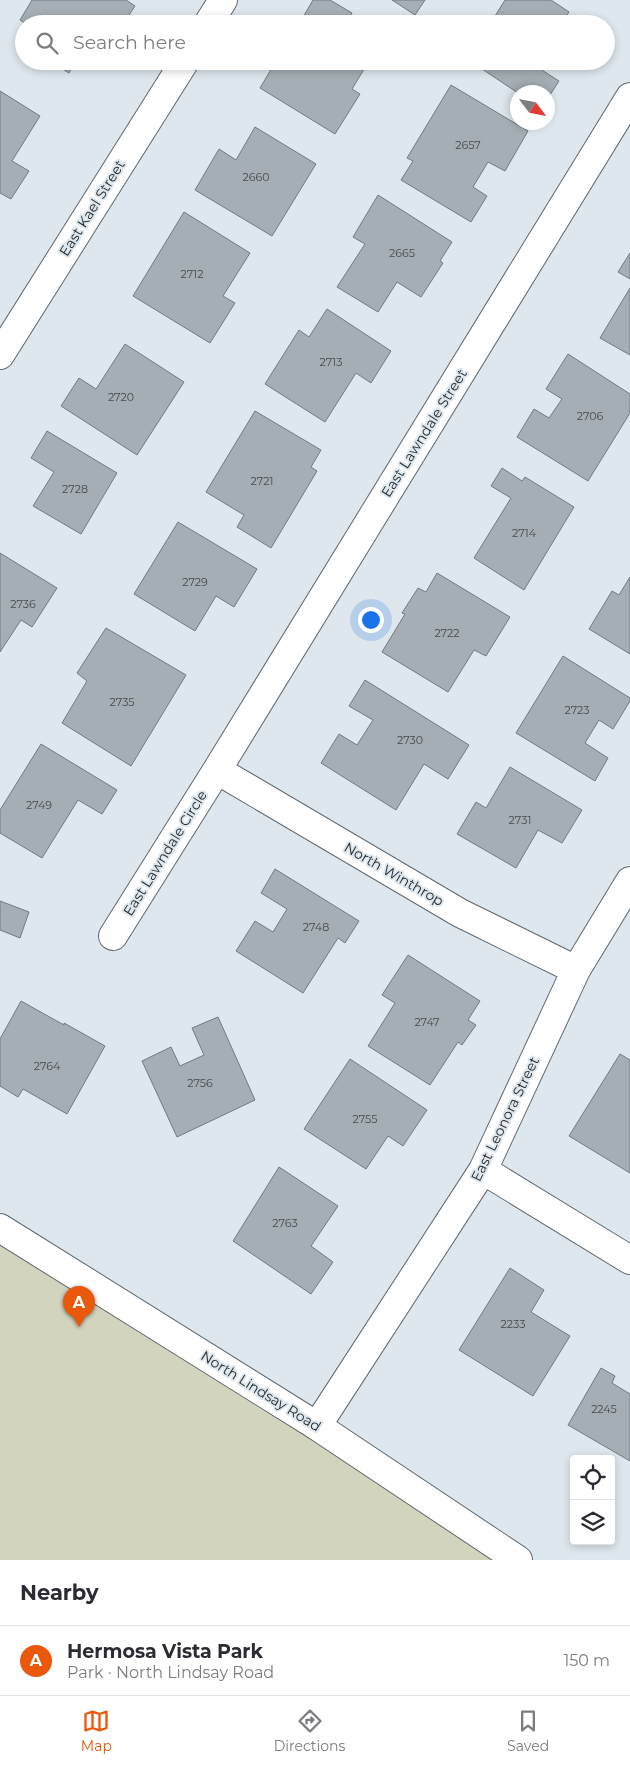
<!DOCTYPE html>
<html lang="en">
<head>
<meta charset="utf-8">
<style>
  :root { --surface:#fff; --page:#f2f2f3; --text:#2b2b33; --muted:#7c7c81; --line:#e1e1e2; --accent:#ea580c }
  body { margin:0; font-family:Montserrat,sans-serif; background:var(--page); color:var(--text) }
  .controls { position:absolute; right:15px; bottom:15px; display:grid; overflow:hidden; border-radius:5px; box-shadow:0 2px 8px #0003 }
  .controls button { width:45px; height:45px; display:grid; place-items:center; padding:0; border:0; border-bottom:1px solid var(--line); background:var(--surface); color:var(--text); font:25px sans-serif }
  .compass { position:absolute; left:510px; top:85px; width:45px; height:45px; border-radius:50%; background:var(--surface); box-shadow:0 2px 8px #0003; rotate:122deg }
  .you { position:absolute; left:370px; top:619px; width:18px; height:18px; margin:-12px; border:4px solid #fff; border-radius:50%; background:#1a73e8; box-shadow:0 0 0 8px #1a73e833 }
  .badge { display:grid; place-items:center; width:32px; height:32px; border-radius:50%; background:var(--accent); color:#fff; font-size:16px; font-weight:700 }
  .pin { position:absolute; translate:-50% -41px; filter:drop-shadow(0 1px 2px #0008) }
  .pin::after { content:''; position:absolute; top:26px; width:18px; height:15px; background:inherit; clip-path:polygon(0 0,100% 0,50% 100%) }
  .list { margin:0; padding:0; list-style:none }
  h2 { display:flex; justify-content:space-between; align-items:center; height:65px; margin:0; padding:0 20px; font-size:21px }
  h2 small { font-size:16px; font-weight:400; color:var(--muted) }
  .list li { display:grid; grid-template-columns:32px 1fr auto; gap:15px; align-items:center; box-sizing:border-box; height:70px; padding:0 20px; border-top:1px solid var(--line) }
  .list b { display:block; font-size:19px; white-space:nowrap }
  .list p { margin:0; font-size:16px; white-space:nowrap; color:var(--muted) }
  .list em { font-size:16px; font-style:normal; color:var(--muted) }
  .icon { flex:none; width:28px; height:28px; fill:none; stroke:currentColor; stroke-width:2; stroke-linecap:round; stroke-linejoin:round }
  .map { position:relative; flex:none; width:630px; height:1560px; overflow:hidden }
  .search { position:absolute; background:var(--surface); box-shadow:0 2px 8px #0003; left:15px; right:15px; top:15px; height:55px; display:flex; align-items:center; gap:12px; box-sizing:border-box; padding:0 18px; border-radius:28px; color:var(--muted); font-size:19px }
  .sheet { height:135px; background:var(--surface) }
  nav { display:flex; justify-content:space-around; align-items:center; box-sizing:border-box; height:70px; border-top:1px solid var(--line); background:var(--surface); font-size:14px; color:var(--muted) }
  nav a { display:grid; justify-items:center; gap:2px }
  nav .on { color:var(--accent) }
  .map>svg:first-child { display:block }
</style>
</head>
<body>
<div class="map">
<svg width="630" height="1560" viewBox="0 0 630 1560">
  <rect width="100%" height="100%" fill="#dde7ed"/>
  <path fill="#d2d4bd" d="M 0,1228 L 518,1560 L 0,1560 Z"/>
  <path fill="#a4aeb4" stroke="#717a80" d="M 32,0 L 126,0 L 135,6 L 123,24 L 26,24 L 20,20 Z
    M 313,0 L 330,0 L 352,13 L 346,24 L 299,24 Z
    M 392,0 L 425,0 L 415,15 Z
    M 505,0 L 551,0 L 569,12 L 561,24 L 490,24 Z
    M 50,61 L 76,61 L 69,73 Z
    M 276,61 L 369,61 L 352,89 L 360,94 L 335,134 L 260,88 Z
    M 470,61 L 536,61 L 534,65 L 559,81 L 548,98 L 548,92 L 518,93 Z
    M 451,85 L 528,131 L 505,171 L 488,162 L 473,187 L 487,196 L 471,222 L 401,180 L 413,161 L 407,158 Z
    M 0,91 L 40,116 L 12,161 L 29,171 L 11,199 L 0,193 Z
    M 255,127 L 316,164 L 272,236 L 195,190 L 219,149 L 236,160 Z
    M 378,195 L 452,242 L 440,261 L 443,263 L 421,297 L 397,282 L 378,312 L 337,287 L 365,244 L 353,237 Z
    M 184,212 L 250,253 L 223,296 L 235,303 L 210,343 L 133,296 Z
    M 630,253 L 630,279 L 618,272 Z
    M 630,288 L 630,355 L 600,338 Z
    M 327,309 L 391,351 L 371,383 L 356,373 L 325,422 L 265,384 L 299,330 L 309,337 Z
    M 125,344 L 184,382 L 137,455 L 61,406 L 79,378 L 96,389 Z
    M 568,354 L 630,394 L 630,413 L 588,481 L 517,437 L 534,409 L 549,418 L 562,399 L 546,389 Z
    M 255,411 L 321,450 L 311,467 L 317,471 L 271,548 L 237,527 L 244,515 L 206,492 Z
    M 47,431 L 117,473 L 81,534 L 33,506 L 54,472 L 31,458 Z
    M 502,468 L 522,481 L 525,477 L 574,507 L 524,590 L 474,558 L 511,498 L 491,486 Z
    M 178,522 L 257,569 L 234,607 L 216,596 L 195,631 L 134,594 Z
    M 0,553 L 57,588 L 32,627 L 21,620 L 0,652 Z
    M 437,573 L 510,617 L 486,656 L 474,650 L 448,692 L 382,652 L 405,614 L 402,613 L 418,588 L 426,592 Z
    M 630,577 L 630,654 L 589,629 L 612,591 L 619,595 Z
    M 106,628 L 186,675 L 131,766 L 62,723 L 87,681 L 77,673 Z
    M 563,656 L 630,698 L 630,701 L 613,729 L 599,720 L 585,743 L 608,758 L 595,781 L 516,733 Z
    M 365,680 L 469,745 L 448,779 L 424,764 L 396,810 L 321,763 L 339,734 L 357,745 L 373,720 L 349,706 Z
    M 41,744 L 117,790 L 102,814 L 78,800 L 42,858 L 0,833 L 0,810 Z
    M 510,767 L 582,810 L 562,843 L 538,830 L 516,868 L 457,834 L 476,802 L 486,808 Z
    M 275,869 L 359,921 L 345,943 L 338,938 L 303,993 L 236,951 L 255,921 L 273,932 L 287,909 L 261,893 Z
    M 0,901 L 29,912 L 20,938 L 0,930 Z
    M 408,955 L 480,1001 L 468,1020 L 476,1025 L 462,1045 L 458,1042 L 430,1085 L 368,1046 L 395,1003 L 382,995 Z
    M 21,1001 L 64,1025 L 64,1023 L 105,1046 L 67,1114 L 23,1089 L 18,1097 L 0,1086 L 0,1039 Z
    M 218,1017 L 255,1100 L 177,1137 L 142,1061 L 171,1047 L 180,1066 L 204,1055 L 192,1028 Z
    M 620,1054 L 630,1060 L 630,1173 L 569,1136 Z
    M 350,1059 L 427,1110 L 403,1146 L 388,1136 L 366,1169 L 304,1129 Z
    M 279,1167 L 338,1206 L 311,1246 L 333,1262 L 311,1294 L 233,1241 Z
    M 510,1268 L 544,1290 L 531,1312 L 570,1336 L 533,1396 L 459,1350 Z
    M 601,1368 L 615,1376 L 612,1383 L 630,1394 L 630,1461 L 568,1425 Z"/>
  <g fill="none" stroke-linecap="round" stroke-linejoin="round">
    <defs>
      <path id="street" d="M 208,24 L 223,0
        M 0,355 L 185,61
        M 217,770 L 460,913 L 576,970
        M 113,936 L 217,770 L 630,97
        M 483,1170 L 630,1260
        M 317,1426 L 483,1170 L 576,970 L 630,881"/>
      <path id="secondary" d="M 0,1228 L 317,1426 L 518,1560"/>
    </defs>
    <use href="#street" stroke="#60686e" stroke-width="30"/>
    <use href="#secondary" stroke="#60686e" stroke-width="30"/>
    <use href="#street" stroke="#fff" stroke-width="28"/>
    <use href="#secondary" stroke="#fff" stroke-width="28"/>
  </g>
  <g text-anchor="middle" stroke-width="4" stroke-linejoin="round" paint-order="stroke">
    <g font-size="11" fill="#464b4e">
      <text x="468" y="149">2657</text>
      <text x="256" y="181">2660</text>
      <text x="402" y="257">2665</text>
      <text x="192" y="278">2712</text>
      <text x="331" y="366">2713</text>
      <text x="121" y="401">2720</text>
      <text x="590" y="420">2706</text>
      <text x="262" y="485">2721</text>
      <text x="75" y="493">2728</text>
      <text x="524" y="537">2714</text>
      <text x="195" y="586">2729</text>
      <text x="23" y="608">2736</text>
      <text x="447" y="637">2722</text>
      <text x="122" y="706">2735</text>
      <text x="577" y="714">2723</text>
      <text x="410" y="744">2730</text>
      <text x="39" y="809">2749</text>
      <text x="520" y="824">2731</text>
      <text x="316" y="931">2748</text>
      <text x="427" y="1026">2747</text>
      <text x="47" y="1070">2764</text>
      <text x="200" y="1087">2756</text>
      <text x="365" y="1123">2755</text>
      <text x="285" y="1227">2763</text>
      <text x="513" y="1328">2233</text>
      <text x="604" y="1413">2245</text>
    </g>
    <g font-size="14" fill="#262a2c" stroke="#dde7ed">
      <text transform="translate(92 208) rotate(-58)" y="5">East Kael Street</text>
      <text transform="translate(424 433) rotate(-58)" y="5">East Lawndale Street</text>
      <text transform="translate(165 853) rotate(-58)" y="5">East Lawndale Circle</text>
      <text transform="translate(394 874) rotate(30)" y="5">North Winthrop</text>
      <text transform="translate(505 1119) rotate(-64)" y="5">East Leonora Street</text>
      <text transform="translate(261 1391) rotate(32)" y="5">North Lindsay Road</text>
    </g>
  </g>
</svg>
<div class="controls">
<button><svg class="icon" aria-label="locate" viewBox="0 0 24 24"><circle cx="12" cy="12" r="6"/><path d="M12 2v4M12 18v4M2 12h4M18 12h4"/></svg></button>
<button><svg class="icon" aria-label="layers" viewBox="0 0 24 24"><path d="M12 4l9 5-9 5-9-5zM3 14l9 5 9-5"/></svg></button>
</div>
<svg class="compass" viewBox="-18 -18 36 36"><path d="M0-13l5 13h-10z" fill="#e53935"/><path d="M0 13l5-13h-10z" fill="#7c7c81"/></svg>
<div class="you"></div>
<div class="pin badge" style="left:79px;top:1327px">A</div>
<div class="search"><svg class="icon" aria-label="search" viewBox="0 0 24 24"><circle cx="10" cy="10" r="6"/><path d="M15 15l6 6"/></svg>Search here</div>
</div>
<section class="sheet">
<h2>Nearby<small></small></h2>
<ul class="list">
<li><span class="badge">A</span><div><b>Hermosa Vista Park</b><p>Park · North Lindsay Road</p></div><em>150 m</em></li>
</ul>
</section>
<nav>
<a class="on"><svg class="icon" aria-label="map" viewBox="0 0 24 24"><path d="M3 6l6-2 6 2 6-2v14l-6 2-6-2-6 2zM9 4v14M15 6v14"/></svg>Map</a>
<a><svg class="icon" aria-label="directions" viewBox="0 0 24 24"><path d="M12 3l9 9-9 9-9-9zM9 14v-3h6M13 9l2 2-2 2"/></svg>Directions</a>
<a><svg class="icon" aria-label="saved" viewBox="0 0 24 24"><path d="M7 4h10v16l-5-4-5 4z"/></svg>Saved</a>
</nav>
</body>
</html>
